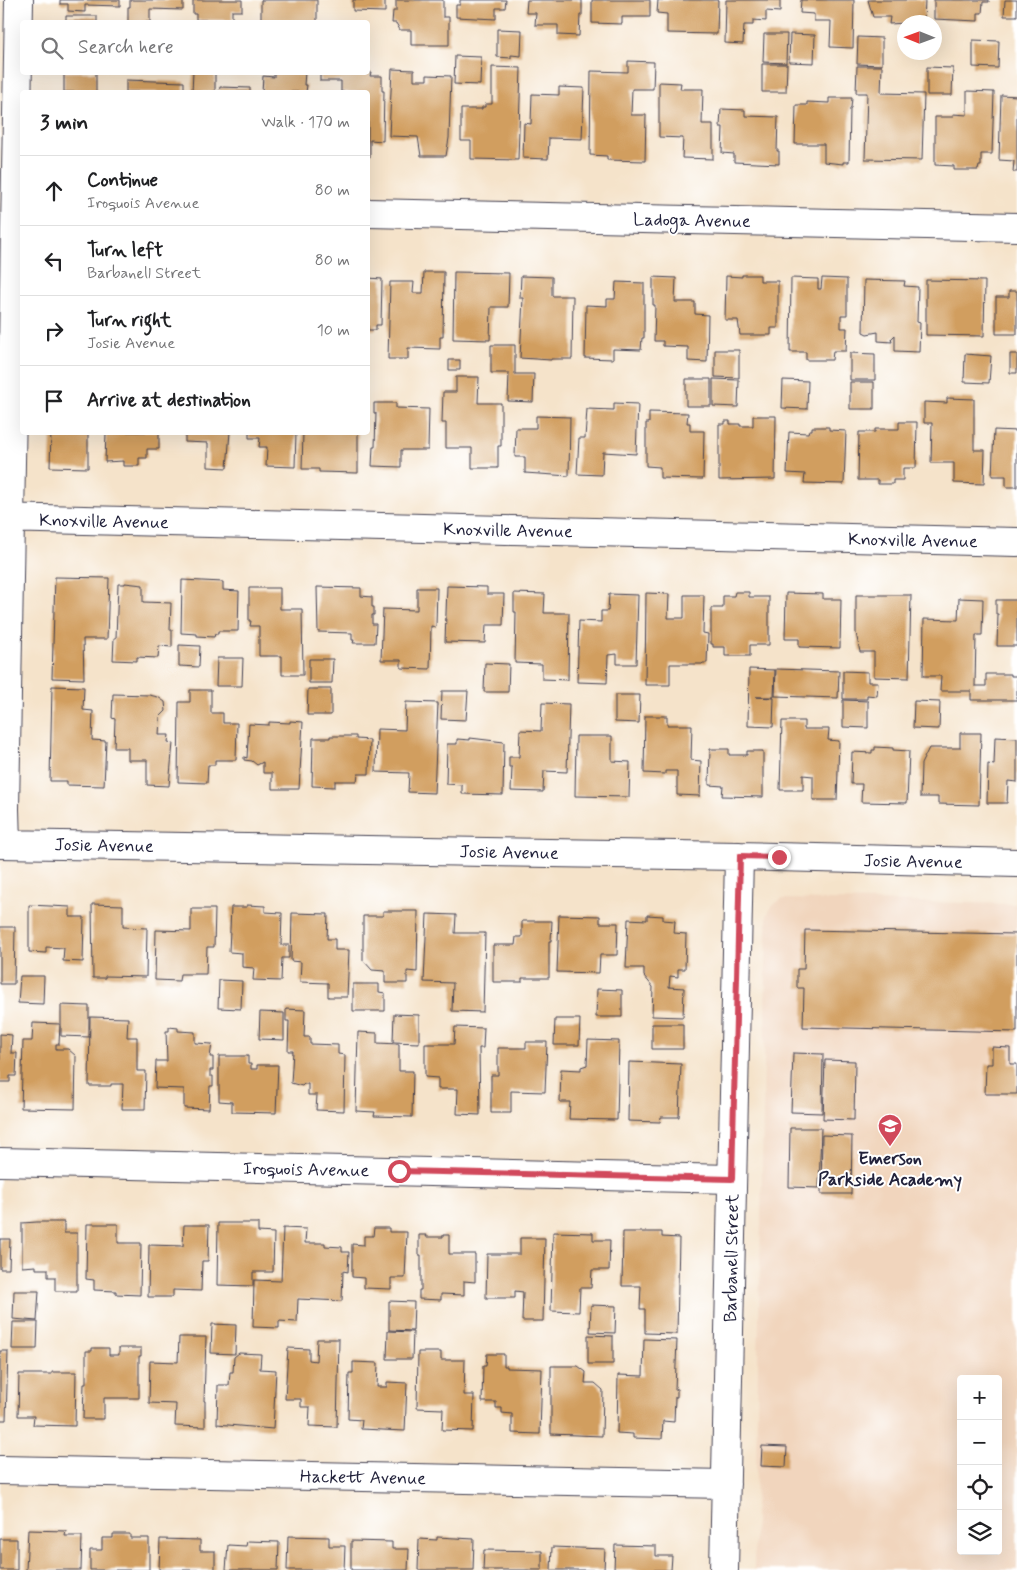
<!DOCTYPE html>
<html lang="en">
<head>
<meta charset="utf-8">
<style>
  :root { --surface:#fff; --page:#f2f2f2; --text:#202124; --muted:#757577; --line:#e0e0e0 }
  body { margin:0; font-family:Mynerve,sans-serif; background:var(--page); color:var(--text) }
  .controls { position:absolute; right:15px; bottom:15px; display:grid; overflow:hidden; border-radius:5px; box-shadow:0 5px 20px #0002 }
  .controls button { width:45px; height:45px; display:grid; place-items:center; padding:0; border:0; border-bottom:1px solid var(--line); background:var(--surface); color:var(--text); font:25px sans-serif }
  .compass { position:absolute; left:897px; top:15px; width:45px; height:45px; border-radius:50%; background:var(--surface); box-shadow:0 5px 20px #0002; rotate:271deg }
  .stop { position:absolute; width:15px; height:15px; margin:-11px; border:4px solid #d1495b; border-radius:50%; background:#fff }
  .stop.end { background:#d1495b; border-color:#fff; box-shadow:0 1px 5px #0008 }
  .list { margin:0; padding:0; list-style:none }
  h2 { display:flex; justify-content:space-between; align-items:center; height:65px; margin:0; padding:0 20px; font-size:21px }
  h2 small { font-size:16px; font-weight:400; color:var(--muted) }
  .list li { display:grid; grid-template-columns:32px 1fr auto; gap:15px; align-items:center; box-sizing:border-box; height:70px; padding:0 20px; border-top:1px solid var(--line) }
  .list b { display:block; font-size:19px; white-space:nowrap }
  .list p { margin:0; font-size:16px; white-space:nowrap; color:var(--muted) }
  .list em { font-size:16px; font-style:normal; color:var(--muted) }
  .icon { flex:none; width:28px; height:28px; fill:none; stroke:currentColor; stroke-width:2; stroke-linecap:round; stroke-linejoin:round }
  .map { position:relative; flex:none; width:1017px; height:1570px; overflow:hidden }
  .search { position:absolute; background:var(--surface); box-shadow:0 5px 20px #0002; left:20px; top:20px; width:350px; height:55px; display:flex; align-items:center; gap:12px; box-sizing:border-box; padding:0 18px; border-radius:5px; color:var(--muted); font-size:19px }
  .panel { position:absolute; background:var(--surface); box-shadow:0 5px 20px #0002; left:20px; top:90px; width:350px; height:345px; border-radius:5px }
  .map>svg:first-child { display:block }
</style>
</head>
<body>
<div class="map">
<svg width="1017" height="1570" viewBox="0 0 1017 1570">
  <rect width="100%" height="100%" fill="#fff"/>
  <filter id="ink" filterUnits="userSpaceOnUse"><feTurbulence type="fractalNoise" baseFrequency=".02" numOctaves="2"/><feDisplacementMap in="SourceGraphic" scale="10" xChannelSelector="R" yChannelSelector="G"/><feConvolveMatrix kernelMatrix="1 2 1 2 8 2 1 2 1" color-interpolation-filters="sRGB"/></filter>
  <filter id="wash" filterUnits="userSpaceOnUse"><feTurbulence type="fractalNoise" baseFrequency=".0096" numOctaves="4" result="noise"/><feDisplacementMap in="SourceGraphic" scale="20" xChannelSelector="R" yChannelSelector="G"/><feGaussianBlur stdDeviation="1.12" result="paint"/><feColorMatrix in="noise" values="0 0 0 0 0 0 0 0 0 0 0 0 0 0 0 0 0 1.4 0 .05"/><feComposite in="paint" operator="in"/></filter>
  <g filter="url(#wash)">
    <rect width="100%" height="100%" fill="#f5e3ca"/>
    <path fill="#f1d5bd" fill-rule="evenodd" d="M 782,899 L 1017,904 L 1017,1570 L 754,1570 L 767,915 L 773,905 ZM 961,1379 L 998,1379 L 998,1551 L 961,1551 Z"/>
    <g id="blocks">
      <path fill="#d19e5f" d="M 60,0 L 120,0 L 120,6 L 85,5 L 85,12 L 68,11 L 68,4 L 60,4 Z
        M 130,0 L 183,0 L 183,10 L 150,9 L 150,22 L 128,22 L 128,7 L 130,7 Z
        M 193,0 L 242,0 L 242,11 L 232,11 L 232,20 L 196,20 L 196,14 L 193,14 Z
        M 261,0 L 317,0 L 317,22 L 261,22 Z
        M 353,0 L 385,0 L 385,12 L 353,11 Z
        M 396,0 L 443,0 L 443,17 L 449,17 L 449,45 L 411,45 L 411,30 L 400,30 L 396,23 L 392,23 L 393,11 L 396,11 Z
        M 460,0 L 506,0 L 505,8 L 496,8 L 496,19 L 456,17 L 456,5 L 460,5 Z
        M 527,0 L 582,0 L 582,15 L 580,15 L 579,36 L 558,35 L 558,25 L 535,25 L 536,13 L 526,13 Z
        M 592,0 L 650,0 L 650,17 L 622,17 L 622,24 L 592,23 Z
        M 658,0 L 718,0 L 717,34 L 667,33 L 667,14 L 657,13 Z
        M 726,0 L 780,0 L 780,12 L 766,11 L 766,21 L 753,20 L 753,25 L 744,25 L 743,44 L 725,43 Z
        M 801,0 L 854,0 L 853,48 L 830,47 L 831,21 L 814,21 L 814,14 L 800,13 Z
        M 868,0 L 925,0 L 924,22 L 889,24 L 890,17 L 873,17 Z
        M 934,0 L 989,0 L 989,2 L 983,2 L 982,13 L 978,13 L 978,21 L 934,19 Z
        M 1005,0 L 1017,0 L 1017,16 L 1004,16 Z
        M 66,16 L 97,16 L 97,22 L 66,22 Z
        M 497,29 L 522,30 L 521,56 L 511,55 L 511,58 L 497,57 Z
        M 764,34 L 787,34 L 786,63 L 763,62 Z
        M 790,34 L 815,35 L 814,63 L 789,62 Z
        M 858,37 L 882,38 L 882,65 L 857,64 Z
        M 973,40 L 999,41 L 998,68 L 973,67 Z
        M 455,56 L 481,57 L 480,85 L 454,84 Z
        M 628,61 L 654,62 L 653,89 L 632,89 L 631,115 L 646,115 L 645,161 L 607,160 L 607,156 L 590,155 L 591,71 L 628,72 Z
        M 762,64 L 787,64 L 786,92 L 762,92 Z
        M 857,66 L 882,66 L 881,93 L 924,94 L 922,160 L 865,159 L 867,93 L 856,93 Z
        M 492,67 L 521,68 L 518,160 L 471,159 L 471,141 L 461,141 L 461,109 L 482,109 L 482,107 L 485,107 L 485,104 L 492,104 Z
        M 927,67 L 953,68 L 952,95 L 927,95 Z
        M 392,69 L 414,70 L 414,80 L 427,80 L 427,75 L 451,76 L 449,138 L 446,156 L 421,156 L 418,137 L 389,136 Z
        M 64,72 L 96,72 L 96,92 L 64,92 Z
        M 193,72 L 215,72 L 215,92 L 192,92 Z
        M 274,72 L 305,72 L 304,85 L 307,85 L 306,92 L 262,92 L 263,76 L 274,77 Z
        M 320,72 L 371,72 L 370,76 L 382,76 L 382,91 L 384,91 L 383,141 L 370,140 L 370,157 L 368,157 L 368,92 L 341,92 L 341,81 L 320,81 Z
        M 126,80 L 184,82 L 184,92 L 126,92 Z
        M 659,82 L 681,83 L 680,89 L 703,89 L 702,124 L 713,124 L 713,159 L 682,158 L 683,138 L 659,137 Z
        M 220,87 L 250,88 L 250,92 L 219,92 Z
        M 559,87 L 584,88 L 582,139 L 549,138 L 548,159 L 523,158 L 524,123 L 531,124 L 532,94 L 559,95 Z
        M 967,91 L 994,92 L 992,154 L 981,154 L 981,166 L 979,166 L 978,170 L 954,170 L 954,166 L 935,165 L 935,117 L 953,117 L 953,114 L 967,115 Z
        M 1001,95 L 1017,96 L 1017,172 L 1013,172 L 1014,161 L 999,160 Z
        M 829,98 L 852,98 L 851,108 L 850,108 L 849,162 L 843,162 L 843,164 L 824,162 L 824,144 L 795,144 L 796,105 L 807,105 L 807,102 L 829,103 Z
        M 721,109 L 745,110 L 745,116 L 778,117 L 777,151 L 779,151 L 779,164 L 734,162 L 734,154 L 722,153 L 723,127 L 720,127 Z
        M 424,272 L 444,272 L 443,337 L 440,337 L 440,349 L 408,348 L 408,359 L 388,359 L 390,282 L 414,282 L 413,293 L 423,293 Z
        M 454,272 L 509,273 L 508,307 L 491,307 L 490,340 L 453,339 Z
        M 742,275 L 760,275 L 760,281 L 778,281 L 778,328 L 771,328 L 771,335 L 740,335 L 738,320 L 725,320 L 726,276 L 742,277 Z
        M 521,276 L 552,277 L 552,296 L 573,296 L 572,359 L 551,359 L 551,360 L 520,358 L 523,298 L 520,298 Z
        M 653,277 L 676,278 L 675,302 L 695,302 L 695,314 L 708,315 L 707,362 L 688,361 L 688,347 L 663,346 L 663,341 L 654,341 L 655,305 L 653,305 Z
        M 368,278 L 382,279 L 381,325 L 376,325 L 376,330 L 368,330 Z
        M 791,278 L 818,279 L 818,289 L 821,289 L 822,278 L 847,279 L 847,315 L 841,315 L 841,328 L 847,328 L 846,351 L 833,351 L 832,360 L 806,360 L 806,352 L 790,352 Z
        M 864,280 L 905,281 L 904,286 L 918,287 L 917,322 L 920,323 L 919,352 L 895,351 L 895,335 L 891,339 L 892,342 L 878,341 L 878,332 L 867,334 L 863,332 Z
        M 926,280 L 985,281 L 984,336 L 926,335 Z
        M 616,282 L 644,283 L 644,338 L 642,338 L 641,350 L 613,349 L 613,359 L 585,358 L 586,305 L 607,306 L 607,299 L 615,299 Z
        M 1009,291 L 1017,291 L 1017,334 L 996,334 L 996,297 L 1009,297 Z
        M 491,345 L 515,345 L 515,374 L 534,374 L 533,402 L 508,401 L 509,373 L 491,373 Z
        M 715,350 L 739,350 L 739,378 L 715,377 Z
        M 850,353 L 875,354 L 875,380 L 850,380 Z
        M 965,354 L 991,356 L 989,383 L 964,382 Z
        M 1010,354 L 1017,354 L 1017,373 L 1010,373 Z
        M 449,360 L 460,360 L 460,370 L 449,370 Z
        M 456,377 L 479,377 L 478,403 L 501,403 L 501,446 L 498,446 L 498,468 L 472,468 L 472,448 L 446,448 L 446,423 L 442,423 L 443,392 L 456,392 Z
        M 686,379 L 711,379 L 711,406 L 686,406 Z
        M 713,379 L 739,380 L 738,407 L 713,406 Z
        M 783,380 L 808,381 L 807,409 L 782,408 Z
        M 850,382 L 874,382 L 874,409 L 850,409 Z
        M 947,398 L 974,399 L 974,450 L 985,450 L 984,484 L 954,483 L 954,463 L 931,463 L 932,423 L 924,423 L 924,402 L 947,403 Z
        M 374,403 L 396,403 L 396,408 L 429,409 L 428,450 L 401,450 L 401,467 L 372,466 L 373,447 L 375,447 L 376,413 L 374,413 Z
        M 614,403 L 638,404 L 636,454 L 603,452 L 602,475 L 577,474 L 579,438 L 585,438 L 587,409 L 614,410 Z
        M 649,412 L 688,413 L 687,423 L 690,423 L 690,431 L 704,431 L 703,479 L 660,478 L 660,467 L 646,466 L 646,423 L 649,423 Z
        M 536,416 L 570,417 L 569,476 L 525,473 L 525,457 L 515,457 L 516,428 L 536,428 Z
        M 753,416 L 776,416 L 775,479 L 719,480 L 719,424 L 725,424 L 725,421 L 730,421 L 730,424 L 740,424 L 740,426 L 753,426 Z
        M 899,422 L 917,422 L 916,468 L 903,468 L 903,480 L 893,480 L 893,484 L 878,484 L 878,480 L 858,480 L 859,432 L 875,432 L 875,429 L 899,429 Z
        M 812,427 L 829,427 L 829,430 L 846,431 L 844,484 L 804,483 L 805,474 L 787,473 L 789,432 L 808,433 L 809,430 L 812,430 Z
        M 994,430 L 1017,431 L 1017,487 L 1006,487 L 1006,476 L 992,476 Z
        M 51,432 L 88,432 L 88,468 L 50,467 Z
        M 106,432 L 159,432 L 159,449 L 147,449 L 147,458 L 139,458 L 139,466 L 123,466 L 123,461 L 105,462 Z
        M 185,432 L 230,432 L 227,468 L 208,467 L 208,443 L 185,442 Z
        M 249,432 L 296,432 L 295,467 L 266,466 L 267,447 L 259,447 L 260,438 L 249,438 Z
        M 303,432 L 358,432 L 358,473 L 319,472 L 319,469 L 302,469 Z
        M 55,577 L 109,578 L 107,639 L 83,639 L 84,679 L 52,678 Z
        M 182,580 L 223,582 L 223,590 L 239,591 L 238,631 L 218,631 L 218,634 L 215,634 L 214,637 L 197,636 L 197,634 L 181,633 Z
        M 125,583 L 143,585 L 143,602 L 171,603 L 170,630 L 172,630 L 172,647 L 159,646 L 158,658 L 137,657 L 137,661 L 113,660 L 114,638 L 116,638 L 118,584 L 125,584 Z
        M 447,586 L 487,587 L 487,594 L 504,594 L 503,625 L 486,625 L 485,643 L 445,642 Z
        M 317,587 L 361,588 L 361,596 L 372,597 L 372,607 L 374,607 L 374,615 L 372,615 L 372,624 L 376,624 L 375,643 L 353,643 L 354,640 L 352,640 L 352,633 L 318,632 Z
        M 249,588 L 280,588 L 280,609 L 302,609 L 303,675 L 282,675 L 282,656 L 259,656 L 259,626 L 250,626 L 251,621 L 249,621 Z
        M 417,588 L 437,588 L 436,627 L 431,626 L 430,669 L 401,668 L 401,660 L 381,660 L 383,609 L 417,610 Z
        M 735,592 L 749,592 L 749,597 L 769,597 L 769,645 L 750,645 L 750,656 L 725,656 L 725,647 L 713,647 L 713,644 L 711,644 L 711,608 L 723,608 L 723,596 L 734,596 Z
        M 514,593 L 545,594 L 544,613 L 569,613 L 568,680 L 542,679 L 542,664 L 515,663 L 516,612 L 514,612 Z
        M 646,593 L 669,594 L 668,618 L 684,618 L 684,595 L 704,595 L 703,633 L 708,634 L 707,663 L 703,663 L 702,664 L 670,664 L 670,685 L 645,685 Z
        M 786,593 L 823,594 L 823,599 L 841,599 L 840,648 L 799,647 L 799,639 L 785,639 Z
        M 609,594 L 638,595 L 636,664 L 617,664 L 617,654 L 608,655 L 607,683 L 577,682 L 579,621 L 601,622 L 601,611 L 608,611 Z
        M 856,595 L 911,595 L 909,678 L 874,677 L 874,652 L 860,652 L 856,633 Z
        M 959,598 L 983,599 L 982,635 L 976,635 L 975,686 L 986,686 L 986,674 L 1011,674 L 1011,676 L 1017,676 L 1017,700 L 971,700 L 971,691 L 940,691 L 941,676 L 923,676 L 924,619 L 958,620 Z
        M 996,600 L 1017,600 L 1017,646 L 997,646 L 998,614 L 996,614 Z
        M 179,645 L 200,646 L 199,667 L 179,666 Z
        M 217,658 L 243,658 L 242,686 L 216,686 Z
        M 309,659 L 333,659 L 332,683 L 309,683 Z
        M 485,663 L 509,664 L 508,692 L 484,692 Z
        M 749,669 L 775,670 L 774,697 L 756,697 L 774,698 L 773,727 L 748,726 Z
        M 776,669 L 839,671 L 838,698 L 775,696 Z
        M 843,671 L 868,672 L 868,682 L 878,682 L 877,696 L 867,695 L 867,699 L 843,699 Z
        M 52,686 L 84,687 L 83,710 L 93,711 L 92,740 L 106,741 L 104,786 L 67,785 L 67,781 L 50,781 Z
        M 308,689 L 331,689 L 331,715 L 307,715 Z
        M 190,690 L 211,690 L 211,713 L 223,713 L 223,723 L 237,723 L 236,760 L 215,760 L 215,765 L 208,765 L 207,783 L 178,782 L 179,702 L 190,702 Z
        M 442,691 L 468,691 L 466,720 L 441,719 Z
        M 113,694 L 149,695 L 158,697 L 165,702 L 166,711 L 160,717 L 159,735 L 169,735 L 168,742 L 173,743 L 169,786 L 147,785 L 147,760 L 128,760 L 128,748 L 114,748 L 115,719 L 112,718 Z
        M 615,695 L 640,695 L 639,723 L 615,722 Z
        M 843,700 L 868,701 L 868,728 L 843,727 Z
        M 914,701 L 940,702 L 939,729 L 913,728 Z
        M 406,702 L 438,703 L 434,793 L 408,792 L 409,773 L 376,772 L 377,729 L 405,730 Z
        M 542,703 L 569,704 L 567,772 L 544,771 L 543,792 L 511,791 L 512,767 L 509,767 L 509,757 L 519,757 L 520,730 L 541,731 Z
        M 645,716 L 667,716 L 667,725 L 692,725 L 691,760 L 701,761 L 700,796 L 677,795 L 677,771 L 665,771 L 665,774 L 644,773 Z
        M 290,721 L 303,722 L 299,789 L 272,789 L 272,773 L 263,773 L 263,762 L 257,765 L 252,761 L 244,760 L 244,757 L 247,758 L 249,724 L 269,725 L 269,722 L 290,723 Z
        M 782,721 L 804,721 L 804,729 L 829,729 L 828,740 L 839,741 L 837,800 L 813,800 L 813,776 L 803,775 L 803,790 L 780,790 Z
        M 960,733 L 981,733 L 979,805 L 938,804 L 938,797 L 920,797 L 921,764 L 929,748 L 960,748 Z
        M 330,736 L 356,736 L 356,739 L 370,740 L 369,774 L 358,774 L 357,781 L 335,781 L 335,787 L 312,786 L 313,738 L 330,738 Z
        M 576,736 L 612,736 L 612,761 L 630,762 L 629,797 L 575,796 Z
        M 995,737 L 1017,738 L 1017,782 L 1008,781 L 1007,803 L 987,803 L 988,764 L 994,765 Z
        M 470,738 L 504,742 L 503,795 L 462,794 L 462,785 L 446,784 L 447,744 L 457,744 L 457,739 L 470,740 Z
        M 875,747 L 893,748 L 893,750 L 909,751 L 907,803 L 861,802 L 862,784 L 851,784 L 852,752 L 872,753 L 872,750 L 875,750 Z
        M 710,749 L 729,749 L 729,755 L 747,755 L 747,751 L 763,751 L 763,797 L 722,796 L 723,786 L 709,785 Z
        M 92,904 L 123,905 L 123,927 L 147,928 L 146,977 L 105,976 L 105,978 L 93,978 Z
        M 29,905 L 70,907 L 70,917 L 84,917 L 83,962 L 63,961 L 64,948 L 46,947 L 46,953 L 29,952 Z
        M 247,905 L 265,906 L 265,912 L 282,913 L 281,945 L 289,945 L 289,958 L 282,958 L 281,981 L 253,980 L 254,968 L 242,967 L 242,953 L 229,952 L 231,907 L 247,907 Z
        M 191,909 L 215,909 L 214,947 L 207,947 L 206,974 L 180,974 L 179,981 L 155,980 L 156,930 L 191,931 Z
        M 383,911 L 418,911 L 417,972 L 407,971 L 407,983 L 385,983 L 385,971 L 372,970 L 363,960 L 363,916 L 383,916 Z
        M 292,913 L 328,914 L 327,939 L 335,939 L 335,950 L 349,950 L 347,997 L 328,997 L 328,983 L 300,982 L 301,962 L 291,961 Z
        M 427,914 L 456,915 L 455,933 L 485,933 L 483,1012 L 452,1011 L 453,983 L 424,982 Z
        M 559,915 L 600,916 L 600,923 L 618,923 L 617,955 L 600,955 L 599,973 L 557,972 Z
        M 647,915 L 663,916 L 663,920 L 675,921 L 674,933 L 686,934 L 685,969 L 678,969 L 678,977 L 670,976 L 669,987 L 684,988 L 683,1017 L 652,1016 L 653,987 L 644,976 L 644,968 L 626,968 L 628,919 L 647,920 Z
        M 522,921 L 552,921 L 551,941 L 549,941 L 549,978 L 522,978 L 522,982 L 493,982 L 493,945 L 515,945 L 516,937 L 522,937 Z
        M 0,927 L 15,927 L 14,984 L 0,984 Z
        M 805,930 L 1017,934 L 1017,1032 L 803,1027 L 804,988 L 797,988 L 797,969 L 804,969 Z
        M 20,976 L 44,976 L 43,1004 L 18,1003 Z
        M 219,980 L 242,981 L 241,1009 L 218,1008 Z
        M 353,984 L 379,984 L 379,992 L 385,993 L 385,1011 L 353,1011 Z
        M 597,989 L 622,990 L 622,1017 L 596,1017 Z
        M 61,1005 L 89,1006 L 89,1037 L 61,1036 Z
        M 286,1009 L 305,1010 L 304,1037 L 310,1037 L 310,1044 L 338,1045 L 338,1054 L 345,1055 L 344,1111 L 316,1110 L 317,1095 L 308,1095 L 308,1084 L 304,1084 L 302,1086 L 291,1083 L 293,1051 L 288,1051 L 289,1021 L 286,1021 Z
        M 260,1012 L 284,1013 L 284,1040 L 259,1039 Z
        M 394,1014 L 419,1015 L 419,1043 L 393,1042 Z
        M 90,1017 L 128,1018 L 127,1037 L 137,1037 L 137,1071 L 146,1071 L 145,1109 L 122,1109 L 123,1084 L 111,1084 L 111,1086 L 89,1086 Z
        M 555,1019 L 580,1019 L 579,1045 L 554,1045 Z
        M 33,1023 L 60,1024 L 59,1044 L 56,1044 L 56,1049 L 68,1049 L 76,1056 L 75,1109 L 21,1108 L 23,1041 L 32,1041 Z
        M 652,1024 L 683,1024 L 683,1049 L 652,1049 Z
        M 169,1027 L 178,1028 L 178,1031 L 195,1032 L 195,1043 L 212,1044 L 210,1057 L 213,1057 L 213,1070 L 210,1070 L 210,1076 L 213,1076 L 213,1086 L 210,1086 L 209,1109 L 184,1108 L 184,1089 L 155,1088 L 156,1061 L 167,1061 L 166,1031 L 169,1031 Z
        M 455,1027 L 484,1028 L 483,1048 L 479,1048 L 480,1115 L 457,1114 L 458,1089 L 438,1089 L 438,1078 L 425,1077 L 425,1044 L 454,1044 Z
        M 358,1032 L 377,1033 L 377,1043 L 399,1044 L 399,1071 L 413,1071 L 412,1117 L 374,1116 L 375,1112 L 356,1111 Z
        M 0,1034 L 12,1035 L 11,1053 L 17,1053 L 16,1076 L 10,1076 L 10,1082 L 0,1082 Z
        M 588,1040 L 619,1041 L 617,1120 L 569,1119 L 570,1102 L 560,1102 L 561,1069 L 581,1070 L 581,1067 L 587,1065 Z
        M 526,1042 L 547,1042 L 545,1092 L 511,1091 L 511,1113 L 491,1113 L 491,1075 L 498,1075 L 498,1048 L 526,1048 Z
        M 992,1047 L 1010,1048 L 1010,1064 L 1017,1064 L 1017,1094 L 985,1094 L 986,1064 L 992,1064 Z
        M 793,1053 L 823,1054 L 822,1113 L 791,1112 Z
        M 219,1056 L 248,1056 L 248,1064 L 251,1064 L 251,1069 L 257,1069 L 257,1065 L 278,1065 L 276,1113 L 232,1112 L 232,1102 L 219,1101 Z
        M 825,1060 L 855,1061 L 854,1120 L 823,1119 Z
        M 629,1062 L 681,1064 L 679,1117 L 661,1117 L 660,1122 L 628,1121 Z
        M 790,1128 L 821,1128 L 819,1188 L 789,1187 Z
        M 822,1135 L 852,1136 L 851,1194 L 821,1194 Z
        M 37,1222 L 64,1222 L 64,1233 L 77,1233 L 77,1291 L 55,1291 L 55,1277 L 48,1277 L 48,1269 L 36,1269 L 36,1266 L 22,1267 L 22,1223 Z
        M 218,1223 L 258,1223 L 258,1232 L 274,1233 L 273,1272 L 253,1272 L 253,1286 L 217,1285 Z
        M 87,1224 L 118,1224 L 118,1243 L 141,1243 L 140,1295 L 116,1294 L 116,1291 L 94,1290 L 94,1280 L 86,1279 Z
        M 184,1225 L 209,1225 L 208,1261 L 202,1261 L 201,1291 L 173,1290 L 173,1297 L 148,1297 L 149,1245 L 183,1246 Z
        M 283,1228 L 306,1229 L 305,1243 L 325,1243 L 325,1246 L 342,1247 L 342,1252 L 349,1252 L 348,1272 L 343,1271 L 342,1301 L 298,1299 L 297,1322 L 279,1321 L 279,1328 L 253,1327 L 254,1280 L 281,1281 Z
        M 374,1228 L 389,1228 L 389,1232 L 407,1232 L 405,1278 L 391,1278 L 391,1289 L 364,1288 L 364,1278 L 352,1277 L 352,1244 L 364,1245 L 364,1236 L 373,1236 Z
        M 553,1232 L 593,1233 L 593,1240 L 610,1240 L 609,1270 L 592,1270 L 591,1288 L 580,1288 L 579,1312 L 551,1311 Z
        M 623,1232 L 662,1232 L 662,1237 L 679,1238 L 677,1334 L 645,1333 L 645,1309 L 640,1309 L 641,1286 L 622,1286 Z
        M 419,1235 L 427,1235 L 426,1237 L 443,1237 L 443,1235 L 449,1235 L 449,1254 L 475,1254 L 475,1282 L 464,1281 L 464,1295 L 441,1294 L 441,1300 L 419,1299 L 419,1290 L 421,1290 L 421,1255 L 419,1255 Z
        M 520,1238 L 545,1238 L 543,1321 L 522,1321 L 523,1292 L 515,1291 L 515,1298 L 486,1298 L 487,1254 L 520,1254 Z
        M 0,1239 L 10,1239 L 9,1269 L 0,1269 Z
        M 14,1291 L 39,1291 L 37,1321 L 13,1319 Z
        M 389,1301 L 414,1302 L 413,1331 L 389,1330 Z
        M 591,1305 L 616,1306 L 615,1333 L 590,1332 Z
        M 13,1322 L 38,1322 L 37,1349 L 12,1349 Z
        M 212,1324 L 236,1325 L 235,1354 L 211,1353 Z
        M 388,1331 L 413,1332 L 412,1359 L 387,1359 Z
        M 588,1335 L 613,1336 L 613,1364 L 588,1364 Z
        M 179,1337 L 206,1337 L 204,1401 L 205,1401 L 205,1427 L 175,1426 L 176,1404 L 149,1403 L 150,1361 L 178,1362 Z
        M 317,1339 L 339,1339 L 337,1427 L 309,1426 L 310,1407 L 301,1407 L 301,1399 L 285,1399 L 288,1348 L 309,1349 L 309,1360 L 316,1361 Z
        M 644,1339 L 677,1340 L 675,1389 L 677,1389 L 677,1397 L 675,1397 L 674,1422 L 663,1421 L 662,1439 L 633,1438 L 633,1434 L 617,1433 L 618,1375 L 643,1376 Z
        M 92,1348 L 109,1348 L 109,1355 L 119,1355 L 119,1348 L 141,1348 L 141,1356 L 139,1356 L 139,1398 L 104,1398 L 104,1419 L 83,1419 L 84,1383 L 86,1383 L 86,1351 L 92,1351 Z
        M 0,1351 L 8,1351 L 6,1420 L 0,1420 Z
        M 418,1352 L 441,1352 L 441,1360 L 465,1360 L 464,1395 L 474,1395 L 473,1431 L 442,1430 L 443,1409 L 417,1408 Z
        M 239,1353 L 261,1354 L 260,1369 L 276,1370 L 273,1429 L 217,1424 L 218,1385 L 229,1385 L 230,1372 L 233,1372 L 234,1357 Z
        M 487,1354 L 504,1354 L 504,1366 L 507,1366 L 507,1368 L 542,1369 L 540,1434 L 512,1433 L 512,1414 L 502,1413 L 502,1408 L 496,1408 L 496,1402 L 482,1402 L 483,1366 L 486,1366 Z
        M 353,1362 L 378,1363 L 377,1387 L 387,1387 L 387,1382 L 407,1383 L 405,1431 L 361,1429 L 362,1420 L 348,1419 L 349,1373 L 353,1373 Z
        M 551,1366 L 578,1366 L 586,1372 L 585,1383 L 595,1383 L 603,1390 L 602,1436 L 551,1434 Z
        M 52,1372 L 76,1372 L 75,1426 L 33,1425 L 34,1416 L 18,1416 L 19,1374 L 52,1374 Z
        M 762,1446 L 787,1447 L 786,1467 L 761,1466 Z
        M 28,1530 L 66,1531 L 65,1536 L 82,1536 L 81,1570 L 26,1570 Z
        M 113,1534 L 130,1534 L 130,1538 L 149,1538 L 149,1570 L 90,1570 L 90,1550 L 102,1550 L 102,1538 L 113,1538 Z
        M 288,1536 L 329,1537 L 329,1546 L 345,1546 L 344,1570 L 287,1570 Z
        M 437,1537 L 474,1539 L 473,1570 L 418,1570 L 419,1539 L 437,1540 Z
        M 0,1539 L 17,1539 L 17,1570 L 0,1570 Z
        M 160,1539 L 200,1540 L 200,1551 L 215,1551 L 215,1570 L 159,1570 Z
        M 247,1541 L 279,1542 L 278,1570 L 226,1570 L 228,1545 L 246,1546 Z
        M 351,1541 L 392,1542 L 392,1549 L 409,1549 L 408,1570 L 351,1570 Z
        M 615,1545 L 656,1546 L 656,1556 L 672,1556 L 671,1570 L 614,1570 Z
        M 552,1547 L 605,1549 L 604,1570 L 551,1570 Z
        M 484,1550 L 542,1551 L 542,1570 L 483,1570 Z"/>
    </g>
  </g>
  <g filter="url(#ink)">
    <use href="#blocks" fill-opacity="0" stroke="#423f50" stroke-width="1"/>
    <g fill="none" stroke-linecap="round" stroke-linejoin="round">
      <defs>
        <path id="minor" d="M 368,213 L 1017,227
          M 0,518 L 1017,542
          M 0,844 L 739,856 L 1017,863
          M 6,844 L 5,809 L 19,0
          M 0,1162 L 732,1179
          M 0,1470 L 726,1484
          M 724,1570 L 739,856"/>
      </defs>
      <use href="#minor" stroke="#423f50" stroke-width="30"/>
      <use href="#minor" stroke="#fff" stroke-width="28"/>
    </g>
  </g>
  <g fill="none" stroke-linecap="round" stroke-linejoin="round" filter="url(#ink)">
    <path stroke="#d1495b" stroke-width="6" d="M 399,1171 L 732,1179 L 740,856 L 779,857"/>
  </g>
  <defs>
    <symbol id="school-pin" viewBox="-11 -11 22 30"><path d="M0 17L-7.5 6A9.5 9.5 0 1 1 7.5 6Z" fill="#d1495b" stroke="#fff"/><path d="M0-5L7-2L0 1L-7-2ZM-4 1L0 2.5L4 1V4Q0 6-4 4Z" fill="#fff"/></symbol>
  </defs>
  <g fill-rule="evenodd">
    <use href="#school-pin" x="876" y="1112" width="28" height="38"/>
  </g>
  <g text-anchor="middle" stroke-width="4" stroke-linejoin="round" paint-order="stroke">
    <g font-size="18" fill="#22223b" stroke="#fff">
      <text transform="translate(692 220) rotate(1)" y="6">Ladoga Avenue</text>
      <text transform="translate(104 521) rotate(1)" y="6">Knoxville Avenue</text>
      <text transform="translate(508 530) rotate(1)" y="6">Knoxville Avenue</text>
      <text transform="translate(913 540) rotate(1)" y="6">Knoxville Avenue</text>
      <text transform="translate(104 845) rotate(1)" y="6">Josie Avenue</text>
      <text transform="translate(509 852) rotate(1)" y="6">Josie Avenue</text>
      <text transform="translate(913 861) rotate(1)" y="6">Josie Avenue</text>
      <text transform="translate(306 1169) rotate(1)" y="6">Iroquois Avenue</text>
      <text transform="translate(731 1258) rotate(-89)" y="6">Barbanell Street</text>
      <text transform="translate(363 1477) rotate(1)" y="6">Hackett Avenue</text>
    </g>
    <g font-size="18" font-weight="bold" fill="#22223b" stroke="#fff">
      <text x="890" y="1164">Emerson<tspan x="890" dy="21">Parkside Academy</tspan></text>
    </g>
  </g>
</svg>
<div class="controls">
<button>+</button>
<button>−</button>
<button><svg class="icon" aria-label="locate" viewBox="0 0 24 24"><circle cx="12" cy="12" r="6"/><path d="M12 2v4M12 18v4M2 12h4M18 12h4"/></svg></button>
<button><svg class="icon" aria-label="layers" viewBox="0 0 24 24"><path d="M12 4l9 5-9 5-9-5zM3 14l9 5 9-5"/></svg></button>
</div>
<svg class="compass" viewBox="-18 -18 36 36"><path d="M0-13l5 13h-10z" fill="#e53935"/><path d="M0 13l5-13h-10z" fill="#757577"/></svg>
<div class="stop" style="left:399px;top:1171px"></div>
<div class="stop end" style="left:779px;top:857px"></div>
<div class="search"><svg class="icon" aria-label="search" viewBox="0 0 24 24"><circle cx="10" cy="10" r="6"/><path d="M15 15l6 6"/></svg>Search here</div>
<section class="panel">
<h2>3 min<small>Walk · 170 m</small></h2>
<ul class="list">
<li><svg class="icon" aria-label="ahead" viewBox="0 0 24 24"><path d="M12 20V5M6 11l6-6 6 6"/></svg><div><b>Continue</b><p>Iroquois Avenue</p></div><em>80 m</em></li>
<li><svg class="icon" aria-label="left" viewBox="0 0 24 24"><path d="M17 20v-9H6M10 6l-5 5 5 5"/></svg><div><b>Turn left</b><p>Barbanell Street</p></div><em>80 m</em></li>
<li><svg class="icon" aria-label="right" viewBox="0 0 24 24"><path d="M7 20v-9h11M14 6l5 5-5 5"/></svg><div><b>Turn right</b><p>Josie Avenue</p></div><em>10 m</em></li>
<li><svg class="icon" aria-label="arrive" viewBox="0 0 24 24"><path d="M6 21V4h12l-3 4 3 4H6"/></svg><div><b>Arrive at destination</b></div></li>
</ul>
</section>
</div>
</body>
</html>
